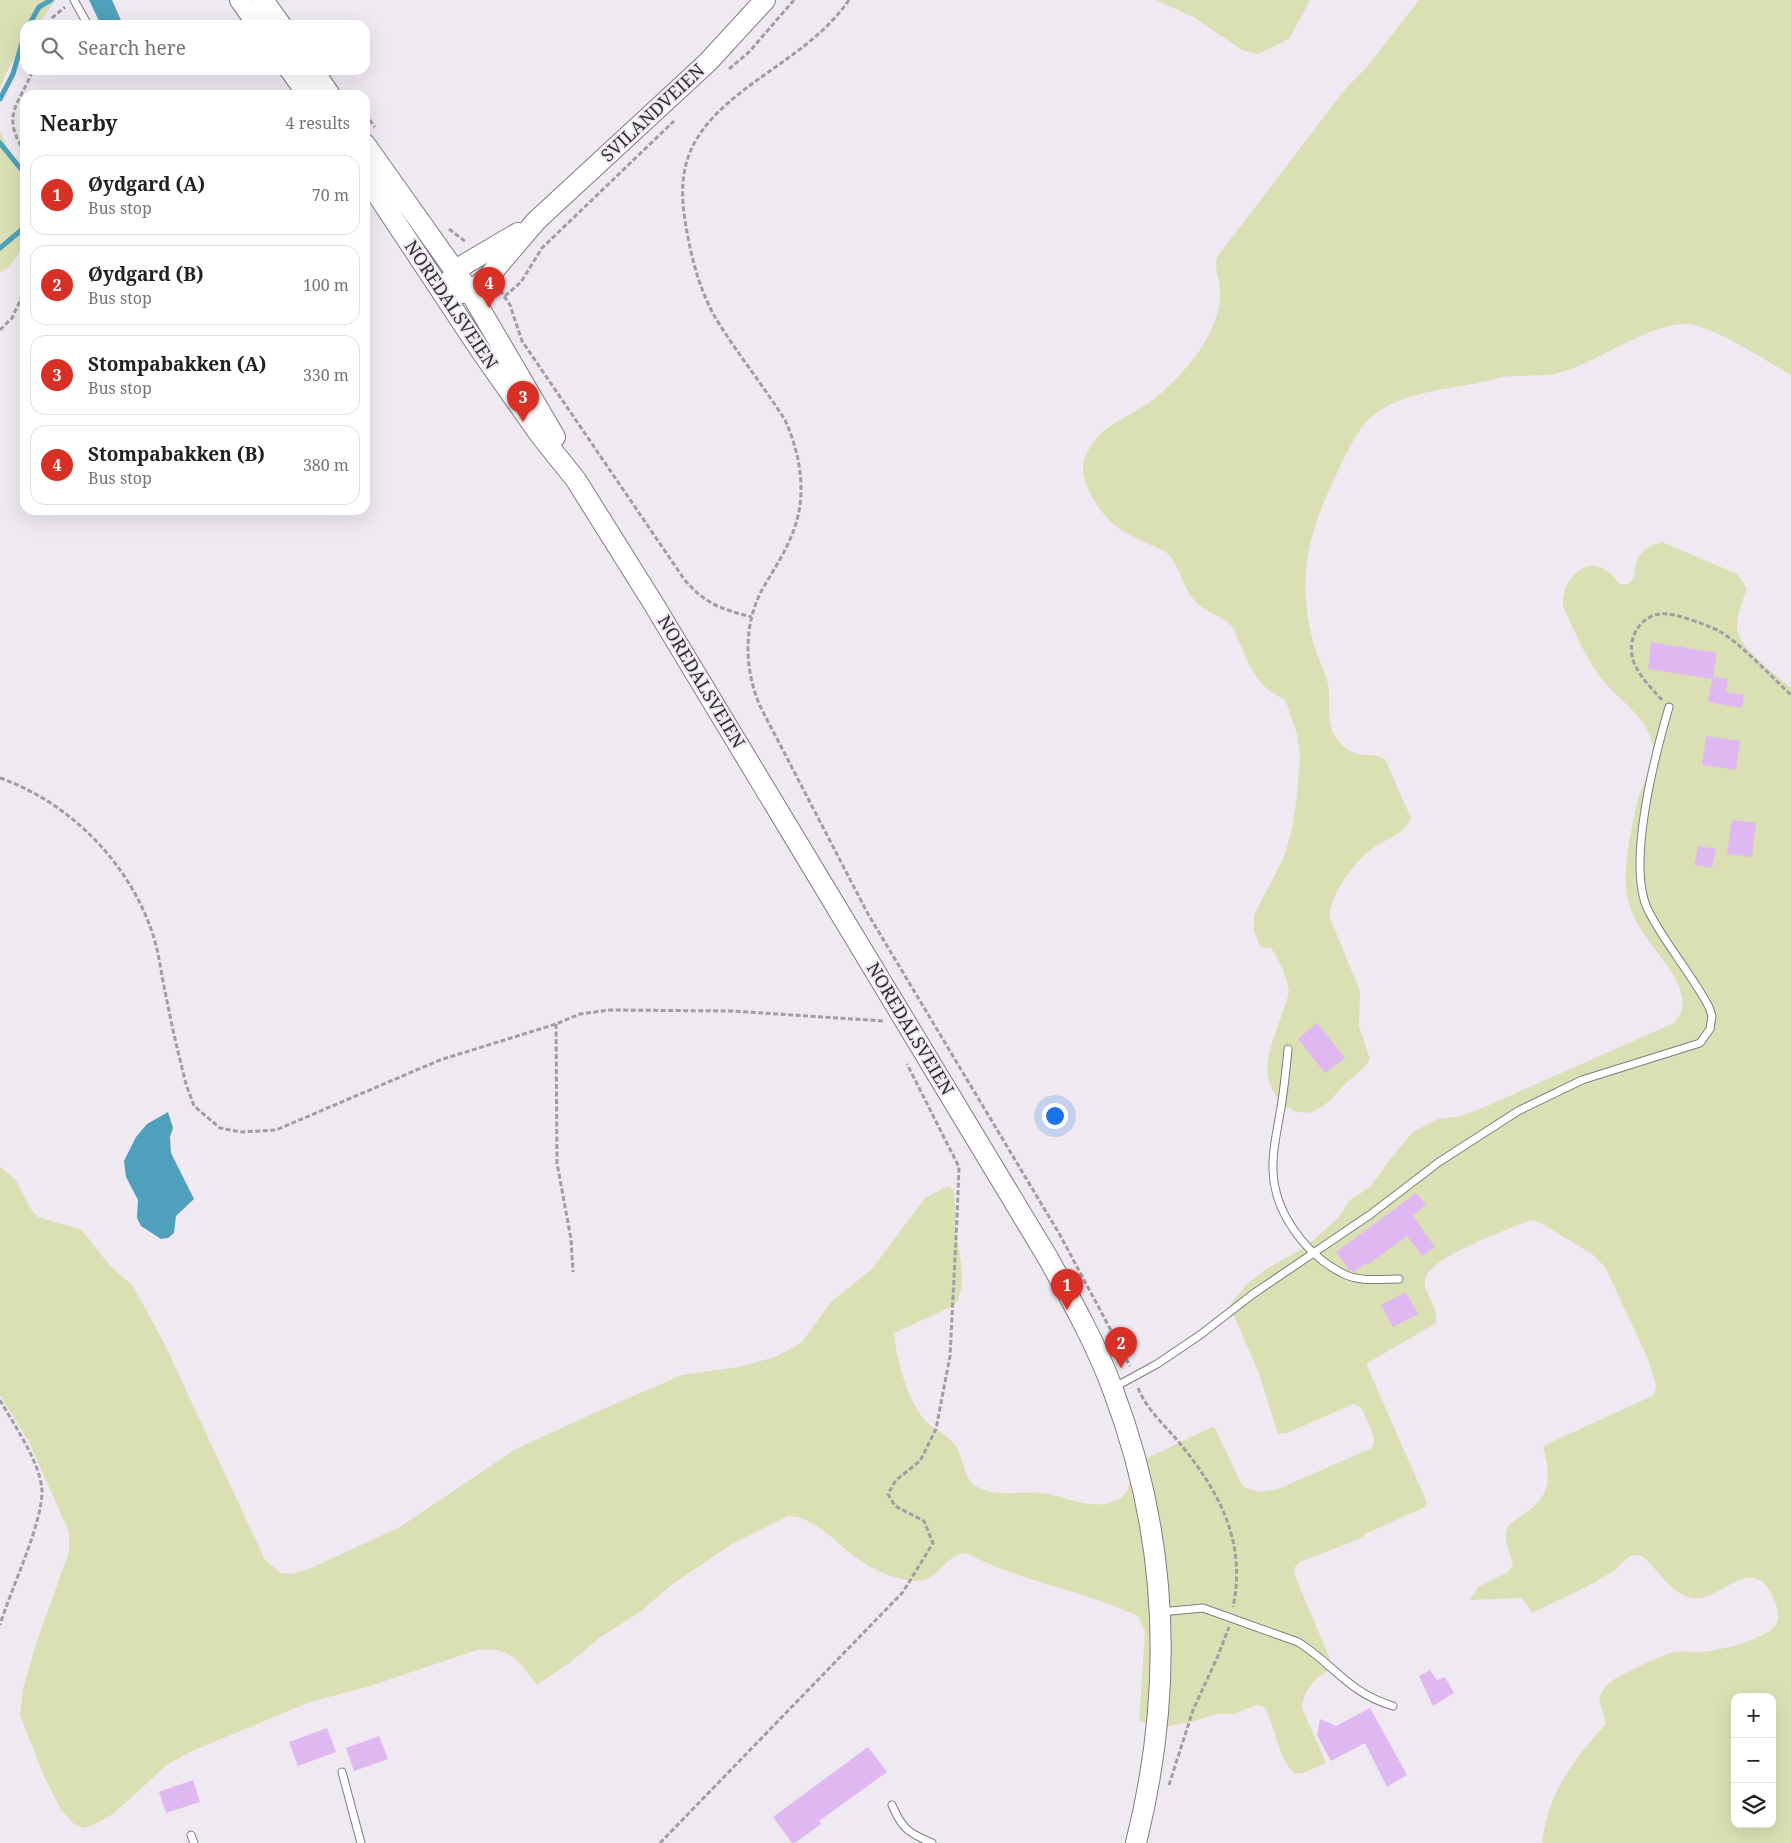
<!DOCTYPE html>
<html lang="en">
<head>
<meta charset="utf-8">
<style>
  :root { --surface:#fff; --page:#f6f6f6; --text:#202124; --muted:#757577; --line:#e0e0e0; --accent:#d93025 }
  body { margin:0; font-family:"Noto Serif",serif; background:var(--page); color:var(--text) }
  .controls { position:absolute; right:15px; bottom:15px; display:grid; overflow:hidden; border-radius:10px; box-shadow:0 5px 20px #0002 }
  .controls button { width:45px; height:45px; display:grid; place-items:center; padding:0; border:0; border-bottom:1px solid var(--line); background:var(--surface); color:var(--text); font:25px sans-serif }
  .you { position:absolute; left:1054px; top:1115px; width:18px; height:18px; margin:-12px; border:4px solid #fff; border-radius:50%; background:#1a73e8; box-shadow:0 0 0 8px #1a73e833 }
  .badge { display:grid; place-items:center; width:32px; height:32px; border-radius:50%; background:var(--accent); color:#fff; font-size:16px; font-weight:700 }
  .pin { position:absolute; translate:-50% -41px; filter:drop-shadow(0 1px 2px #0008) }
  .pin::after { content:''; position:absolute; top:26px; width:18px; height:15px; background:inherit; clip-path:polygon(0 0,100% 0,50% 100%) }
  .list { margin:0; padding:0; list-style:none }
  h2 { display:flex; justify-content:space-between; align-items:center; height:65px; margin:0; padding:0 20px; font-size:21px }
  h2 small { font-size:16px; font-weight:400; color:var(--muted) }
  .list li { display:grid; grid-template-columns:32px 1fr auto; gap:15px; align-items:center; box-sizing:border-box; height:80px; margin:0 10px 10px; padding:0 10px; border:1px solid var(--line); border-radius:15px }
  .list b { display:block; font-size:19px; white-space:nowrap }
  .list p { margin:0; font-size:16px; white-space:nowrap; color:var(--muted) }
  .list em { font-size:16px; font-style:normal; color:var(--muted) }
  .icon { flex:none; width:28px; height:28px; fill:none; stroke:currentColor; stroke-width:2; stroke-linecap:round; stroke-linejoin:round }
  .map { position:relative; flex:none; width:1791px; height:1843px; overflow:hidden }
  .search { position:absolute; background:var(--surface); box-shadow:0 5px 20px #0002; left:20px; top:20px; width:350px; height:55px; display:flex; align-items:center; gap:12px; box-sizing:border-box; padding:0 18px; border-radius:15px; color:var(--muted); font-size:19px }
  .panel { position:absolute; background:var(--surface); box-shadow:0 5px 20px #0002; left:20px; top:90px; width:350px; height:425px; border-radius:15px }
  .map>svg:first-child { display:block }
</style>
</head>
<body>
<div class="map">
<svg width="1791" height="1843" viewBox="0 0 1791 1843">
  <rect width="100%" height="100%" fill="#efe9f2"/>
  <path fill="#dbe0b4" fill-rule="evenodd" d="M 0,0 L 56,0 L 38,25 L 25,25 L 25,44 L 10,65 L 0,88 Z
    M 1156,0 L 1310,0 L 1289,39 L 1258,54 L 1242,50 L 1193,17 Z
    M 1419,0 L 1791,0 L 1791,375 C 1766,361 1710,323 1684,324 C 1647,325 1599,361 1562,372 C 1544,378 1522,374 1503,377 C 1496,378 1489,381 1482,382 C 1446,390 1399,392 1370,418 C 1358,428 1344,458 1337,473 C 1309,532 1296,574 1313,641 C 1316,654 1323,667 1327,680 C 1333,701 1323,724 1339,742 C 1358,762 1367,750 1385,759 L 1411,818 C 1405,834 1386,839 1373,848 C 1355,861 1328,896 1330,918 L 1360,991 L 1359,1026 L 1370,1059 C 1363,1071 1352,1077 1343,1086 C 1335,1095 1329,1103 1318,1109 C 1295,1122 1272,1098 1268,1077 C 1263,1054 1284,1015 1289,992 C 1287,977 1280,961 1271,948 L 1260,947 L 1254,931 L 1254,915 L 1284,857 L 1292,829 L 1297,796 L 1300,755 L 1297,734 L 1285,699 C 1254,689 1245,653 1232,626 C 1221,615 1203,612 1194,600 C 1182,586 1180,565 1166,552 C 1150,544 1130,537 1116,526 C 1102,516 1082,486 1083,468 C 1083,455 1095,438 1105,430 C 1119,419 1136,412 1150,402 C 1168,389 1187,368 1200,350 C 1211,333 1222,310 1220,289 C 1219,279 1214,266 1217,257 L 1346,88 L 1367,67 Z
    M 0,131 L 25,186 L 25,242 L 9,268 L 0,272 Z
    M 1662,542 L 1737,574 L 1747,588 C 1743,600 1737,614 1737,626 C 1736,647 1776,675 1791,688 L 1791,1843 L 1542,1843 C 1548,1793 1573,1760 1606,1724 L 1599,1698 C 1601,1694 1603,1689 1607,1685 C 1612,1678 1664,1654 1674,1652 C 1683,1650 1692,1653 1701,1652 C 1718,1651 1769,1639 1777,1623 C 1780,1617 1777,1607 1775,1601 C 1753,1548 1721,1603 1692,1598 C 1665,1593 1651,1555 1637,1555 C 1628,1554 1622,1564 1616,1569 C 1590,1587 1560,1599 1532,1613 L 1522,1598 L 1470,1600 L 1478,1587 L 1509,1571 L 1513,1564 C 1510,1553 1503,1540 1507,1529 C 1509,1523 1516,1520 1521,1516 C 1552,1496 1551,1480 1543,1446 L 1654,1395 L 1656,1386 L 1648,1359 L 1605,1267 L 1592,1254 L 1539,1222 L 1530,1220 C 1509,1229 1429,1257 1425,1279 C 1422,1292 1439,1306 1436,1323 L 1366,1364 L 1427,1502 L 1425,1507 L 1365,1534 L 1364,1537 L 1300,1562 L 1294,1568 L 1295,1576 L 1330,1659 L 1331,1669 C 1315,1678 1304,1689 1302,1708 L 1326,1763 L 1303,1773 L 1295,1774 C 1278,1758 1276,1728 1264,1707 L 1256,1705 L 1234,1714 L 1217,1714 L 1191,1722 L 1164,1727 L 1139,1721 L 1145,1632 L 1138,1616 C 1083,1590 1021,1582 966,1553 C 945,1554 937,1583 915,1581 C 892,1580 863,1565 846,1550 C 831,1536 809,1516 788,1516 L 732,1544 L 670,1586 L 641,1611 L 598,1639 L 572,1661 L 537,1685 C 517,1660 512,1647 477,1650 L 373,1685 L 310,1702 L 192,1751 L 168,1764 L 113,1814 L 91,1826 L 83,1828 L 74,1824 L 61,1810 L 44,1776 L 20,1715 L 23,1689 L 37,1641 L 69,1552 L 69,1532 L 29,1442 L 0,1395 L 0,1167 L 15,1179 L 32,1211 L 38,1217 L 82,1230 L 110,1266 L 133,1286 L 165,1345 L 265,1560 L 281,1573 L 292,1574 L 311,1568 L 400,1527 L 514,1450 L 594,1413 L 682,1375 L 739,1367 L 775,1357 L 794,1347 L 802,1342 L 831,1302 L 872,1269 L 925,1198 L 948,1186 L 953,1189 C 956,1203 956,1214 956,1228 C 958,1252 969,1283 955,1305 L 894,1333 C 896,1357 907,1398 923,1418 C 932,1430 949,1434 957,1448 C 963,1458 965,1479 974,1485 C 992,1498 1021,1491 1041,1493 C 1062,1495 1083,1507 1104,1504 C 1109,1503 1119,1500 1122,1497 C 1133,1488 1129,1470 1141,1461 L 1214,1426 L 1243,1487 L 1260,1492 L 1278,1489 L 1372,1448 L 1374,1440 L 1372,1432 L 1361,1407 L 1353,1404 L 1287,1433 L 1278,1434 L 1259,1374 L 1233,1313 L 1231,1304 L 1246,1285 L 1266,1269 L 1307,1246 L 1339,1217 L 1349,1201 L 1370,1187 L 1392,1157 L 1413,1132 L 1438,1119 L 1462,1116 L 1489,1105 L 1674,1023 C 1702,994 1653,952 1640,928 C 1635,920 1630,909 1628,900 C 1621,873 1632,826 1638,799 C 1643,781 1657,760 1652,741 C 1644,714 1616,698 1600,677 C 1584,655 1574,630 1563,606 C 1561,586 1579,558 1602,568 C 1609,571 1614,578 1620,584 L 1628,584 L 1634,578 C 1636,556 1640,549 1662,542 ZM 1735,1697 L 1772,1697 L 1772,1824 L 1735,1824 Z"/>
  <path fill="#4fa0bc" d="M 89,0 L 112,0 L 123,25 L 101,25 Z
    M 168,1112 L 173,1128 L 170,1137 L 171,1153 L 194,1199 L 176,1216 L 174,1233 L 168,1238 L 161,1239 L 141,1226 L 137,1218 L 138,1200 L 126,1177 L 124,1161 L 136,1137 L 147,1124 Z"/>
  <g fill="none" stroke-linecap="round" stroke-linejoin="round">
    <path stroke="#4fa0bc" stroke-width="5" d="M 29,25 L 39,7 L 51,0
      M 0,99 L 13,74 L 25,33
      M 0,143 L 25,174
      M 0,248 L 25,227"/>
  </g>
  <path fill="#e0b8f1" d="M 1651,642 L 1717,653 L 1713,677 L 1728,679 L 1724,705 L 1708,702 L 1712,679 L 1648,669 Z
    M 1726,692 L 1744,695 L 1742,708 L 1724,705 Z
    M 1706,736 L 1740,741 L 1736,770 L 1702,765 Z
    M 1732,820 L 1756,823 L 1752,857 L 1727,854 Z
    M 1698,846 L 1716,849 L 1712,868 L 1694,865 Z
    M 1317,1023 L 1345,1058 L 1325,1073 L 1298,1039 Z
    M 1416,1193 L 1426,1205 L 1413,1216 L 1435,1247 L 1422,1256 L 1407,1236 L 1367,1265 L 1366,1263 L 1354,1272 L 1349,1270 L 1336,1252 Z
    M 1406,1292 L 1418,1314 L 1393,1327 L 1381,1305 Z
    M 1430,1670 L 1437,1680 L 1445,1677 L 1454,1693 L 1433,1706 L 1419,1676 Z
    M 1370,1708 L 1407,1775 L 1387,1787 L 1365,1743 L 1331,1761 L 1317,1735 L 1320,1719 L 1336,1726 Z
    M 327,1728 L 336,1752 L 298,1766 L 289,1742 Z
    M 379,1736 L 388,1759 L 354,1771 L 346,1748 Z
    M 868,1747 L 887,1772 L 819,1821 L 821,1824 L 795,1843 L 792,1843 L 773,1817 Z
    M 193,1780 L 200,1802 L 166,1813 L 159,1792 Z"/>
  <g fill="none" stroke-linecap="round" stroke-linejoin="round">
    <defs>
      <path id="lane" d="M 74,0 L 88,25
        M 1288,1049 C 1286,1070 1284,1092 1280,1113 C 1277,1132 1272,1151 1273,1170 C 1274,1213 1307,1257 1346,1275 C 1362,1282 1382,1279 1399,1279
        M 1113,1388 L 1157,1364 L 1200,1335 L 1253,1294 L 1371,1214 L 1439,1162 L 1518,1111 L 1582,1080 L 1700,1043 L 1710,1029 L 1712,1016 L 1709,1007 C 1691,973 1665,944 1648,910 C 1626,865 1655,755 1669,707
        M 1160,1612 L 1203,1608 L 1298,1642 C 1335,1665 1347,1692 1393,1706
        M 342,1772 L 361,1843
        M 892,1805 C 902,1829 909,1833 932,1843
        M 191,1835 L 194,1843"/>
      <path id="secondary" d="M 240,0 L 258,25
        M 263,0 L 281,25
        M 290,70 L 308,95
        M 313,70 L 330,95
        M 365,144 L 470,292 L 555,437
        M 365,176 L 481,351 L 540,435 L 576,480 L 653,603 L 1048,1258 C 1072,1301 1096,1344 1113,1390 C 1169,1538 1174,1691 1136,1843
        M 450,282 L 455,270 L 518,233
        M 445,295 L 470,292 L 490,275 L 536,221 L 708,62 L 765,0"/>
    </defs>
    <use href="#lane" stroke="#807b83" stroke-width="9"/>
    <use href="#secondary" stroke="#807b83" stroke-width="22"/>
    <path stroke="#a19da4" stroke-width="3" stroke-dasharray="5 2.5" stroke-linecap="butt" d="M 849,0 C 818,45 768,68 728,103 C 680,145 676,182 689,242 C 694,268 702,294 715,317 C 736,352 763,385 785,420 C 799,451 806,487 797,520 C 790,545 776,566 763,588 C 743,624 744,669 760,706 L 868,914 L 1060,1235 L 1130,1366
      M 49,25 L 52,18 L 65,7
      M 729,69 L 749,52 L 794,0
      M 365,114 L 375,127
      M 25,152 C 0,115 19,105 33,70
      M 449,229 L 466,242
      M 500,290 L 510,305 L 522,341 L 684,579 C 705,604 721,609 752,617
      M 505,296 L 521,282 L 542,248 L 674,121
      M 0,330 L 12,318 L 25,290
      M 1662,700 C 1653,690 1642,679 1636,667 C 1623,643 1639,611 1668,614 C 1680,615 1709,626 1719,631 C 1739,642 1773,678 1791,695
      M 0,778 C 71,803 130,864 153,935 C 159,953 161,973 165,991 C 171,1022 178,1053 186,1084 L 194,1106 L 220,1128 L 241,1132 L 276,1130 L 440,1060 L 556,1024 L 580,1014 L 610,1010 L 732,1011 L 884,1021
      M 556,1024 L 557,1163 L 571,1239 L 573,1272
      M 1138,1388 C 1146,1408 1163,1424 1177,1440 C 1218,1489 1247,1541 1233,1607
      M 0,1400 C 14,1425 40,1462 42,1490 C 43,1523 10,1591 0,1625
      M 1169,1785 L 1193,1710 L 1217,1658 L 1229,1627
      M 660,1843 L 903,1592 L 933,1543 L 924,1521 L 895,1506 L 888,1494 L 896,1480 L 920,1461 L 936,1429 L 950,1356 L 957,1219 L 959,1167 L 907,1064"/>
    <use href="#lane" stroke="#fff" stroke-width="7"/>
    <use href="#secondary" stroke="#fff" stroke-width="20"/>
  </g>
  <g text-anchor="middle" stroke-width="4" stroke-linejoin="round" paint-order="stroke">
    <g font-size="18" fill="#2f2d30" stroke="#efe9f2">
      <text transform="translate(653 113) rotate(-43)" y="6">SVILANDVEIEN</text>
      <text transform="translate(451 305) rotate(56)" y="6">NOREDALSVEIEN</text>
      <text transform="translate(701 682) rotate(59)" y="6">NOREDALSVEIEN</text>
      <text transform="translate(910 1029) rotate(59)" y="6">NOREDALSVEIEN</text>
    </g>
  </g>
</svg>
<div class="controls">
<button>+</button>
<button>−</button>
<button><svg class="icon" aria-label="layers" viewBox="0 0 24 24"><path d="M12 4l9 5-9 5-9-5zM3 14l9 5 9-5"/></svg></button>
</div>
<div class="you"></div>
<div class="pin badge" style="left:1067px;top:1310px">1</div>
<div class="pin badge" style="left:1121px;top:1368px">2</div>
<div class="pin badge" style="left:523px;top:422px">3</div>
<div class="pin badge" style="left:489px;top:308px">4</div>
<div class="search"><svg class="icon" aria-label="search" viewBox="0 0 24 24"><circle cx="10" cy="10" r="6"/><path d="M15 15l6 6"/></svg>Search here</div>
<section class="panel">
<h2>Nearby<small>4 results</small></h2>
<ul class="list">
<li><span class="badge">1</span><div><b>Øydgard (A)</b><p>Bus stop</p></div><em>70 m</em></li>
<li><span class="badge">2</span><div><b>Øydgard (B)</b><p>Bus stop</p></div><em>100 m</em></li>
<li><span class="badge">3</span><div><b>Stompabakken (A)</b><p>Bus stop</p></div><em>330 m</em></li>
<li><span class="badge">4</span><div><b>Stompabakken (B)</b><p>Bus stop</p></div><em>380 m</em></li>
</ul>
</section>
</div>
</body>
</html>
